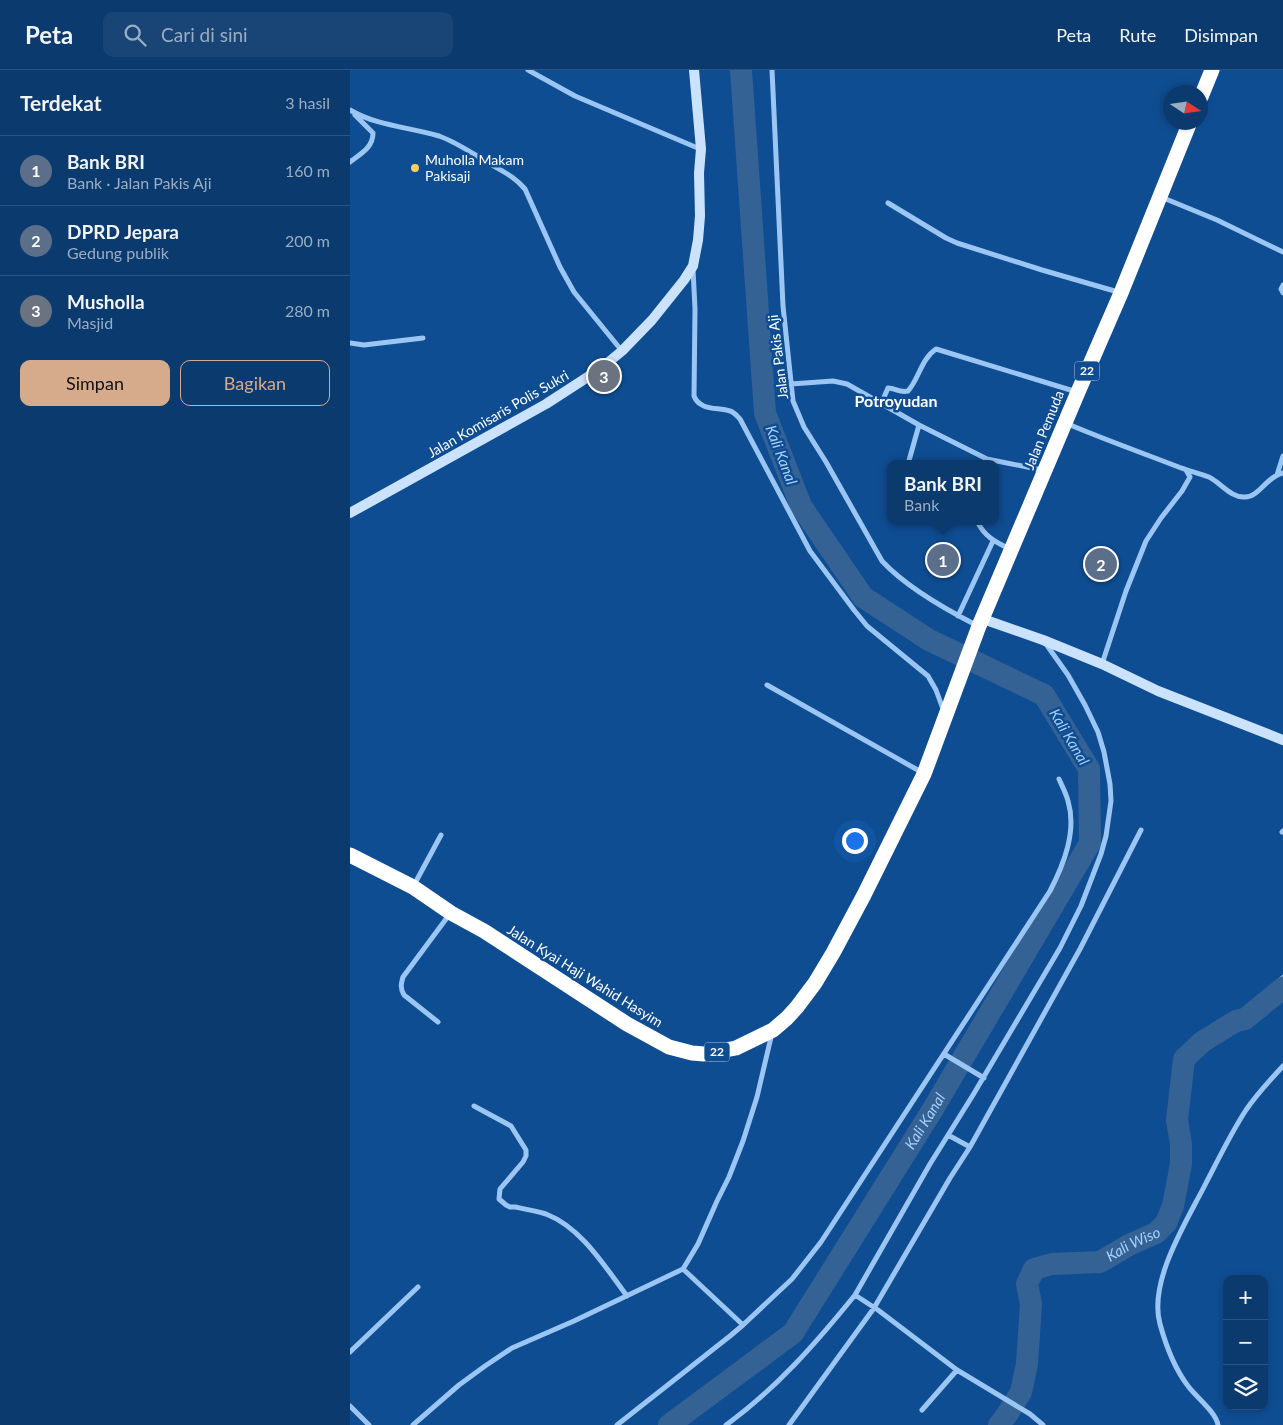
<!DOCTYPE html>
<html lang="id">
<head>
<meta charset="utf-8">
<style>
  :root { --surface:#0b3a6e; --page:#194576; --text:#f1f3f6; --muted:#9aadc2; --line:#2b5481; --accent:#d6ab8b }
  body { margin:0; font-family:Lato,sans-serif; background:var(--page); color:var(--text) }
  .controls { position:absolute; right:15px; bottom:15px; display:grid; overflow:hidden; border-radius:10px; box-shadow:0 2px 8px #0003 }
  .controls button { width:45px; height:45px; display:grid; place-items:center; padding:0; border:0; border-bottom:1px solid var(--line); background:var(--surface); color:var(--text); font:25px sans-serif }
  .compass { position:absolute; left:813px; top:15px; width:45px; height:45px; border-radius:50%; background:var(--surface); box-shadow:0 2px 8px #0003; rotate:102deg }
  .you { position:absolute; left:504px; top:770px; width:18px; height:18px; margin:-12px; border:4px solid #fff; border-radius:50%; background:#1a73e8; box-shadow:0 0 0 8px #1a73e833 }
  .badge { display:grid; place-items:center; width:32px; height:32px; border-radius:50%; background:var(--accent); color:#fff; font-size:16px; font-weight:700 }
  .pin { position:absolute; translate:-50% -50%; border:2px solid #fff; box-shadow:0 1px 5px #0006 }
  .popup { position:absolute; left:537px; top:390px; width:112px; height:65px; box-sizing:border-box; display:grid; place-content:center; border-radius:10px; background:var(--surface); filter:drop-shadow(0 1px 4px #0005); font-size:16px; white-space:nowrap; color:var(--muted) }
  .popup b { font-size:19px; color:var(--text) }
  .popup::after { content:''; position:absolute; left:50%; top:100%; margin-left:-10px; border:10px solid transparent; border-top-color:var(--surface) }
  .list { margin:0; padding:0; list-style:none }
  h2 { display:flex; justify-content:space-between; align-items:center; height:65px; margin:0; padding:0 20px; font-size:21px }
  h2 small { font-size:16px; font-weight:400; color:var(--muted) }
  .list li { display:grid; grid-template-columns:32px 1fr auto; gap:15px; align-items:center; box-sizing:border-box; height:70px; padding:0 20px; border-top:1px solid var(--line) }
  .list b { display:block; font-size:19px; white-space:nowrap }
  .list p { margin:0; font-size:16px; white-space:nowrap; color:var(--muted) }
  .list em { font-size:16px; font-style:normal; color:var(--muted) }
  .actions { display:flex; gap:10px; padding:15px 20px }
  .actions a { flex:1; padding:11px 0; border:1px solid var(--accent); border-radius:10px; text-align:center; font-size:18px; color:var(--accent) }
  .actions .main { background:var(--accent); color:#111 }
  .icon { flex:none; width:28px; height:28px; fill:none; stroke:currentColor; stroke-width:2; stroke-linecap:round; stroke-linejoin:round }
  .map { position:relative; flex:none; width:933px; height:1355px; overflow:hidden }
  header { display:flex; align-items:center; gap:30px; box-sizing:border-box; height:70px; padding:0 25px; background:var(--surface); border-bottom:1px solid var(--line) }
  header strong { font-size:24px }
  nav { display:flex; gap:28px; margin-inline-start:auto; font-size:18px }
  .search { width:350px; height:45px; background:var(--page); display:flex; align-items:center; gap:12px; box-sizing:border-box; padding:0 18px; border-radius:10px; color:var(--muted); font-size:19px }
  main { display:flex }
  aside { flex:1; background:var(--surface) }
  .map>svg:first-child { display:block }
</style>
</head>
<body>
<header>
<strong>Peta</strong>
<div class="search"><svg class="icon" aria-label="search" viewBox="0 0 24 24"><circle cx="10" cy="10" r="6"/><path d="M15 15l6 6"/></svg>Cari di sini</div>
<nav><a>Peta</a><a>Rute</a><a>Disimpan</a></nav>
</header>
<main>
<aside>
<h2>Terdekat<small>3 hasil</small></h2>
<ul class="list">
<li><span class="badge" style="background:#5c6f8a">1</span><div><b>Bank BRI</b><p>Bank · Jalan Pakis Aji</p></div><em>160 m</em></li>
<li><span class="badge" style="background:#5c6f8a">2</span><div><b>DPRD Jepara</b><p>Gedung publik</p></div><em>200 m</em></li>
<li><span class="badge" style="background:#6b7280">3</span><div><b>Musholla</b><p>Masjid</p></div><em>280 m</em></li>
</ul>
<div class="actions"><a class="main">Simpan</a><a>Bagikan</a></div>
</aside>
<div class="map">
<svg width="933" height="1355" viewBox="0 0 933 1355">
  <defs>
    <pattern id="water-rules" width="6" height="5" patternUnits="userSpaceOnUse" patternTransform="scale(1.25)"><rect width="6" height="5" fill="#356295"/><path d="M0 2.5h6" fill="none" stroke="#537aa5"/></pattern>
  </defs>
  <rect width="100%" height="100%" fill="#0f4d92"/>
  <path fill="url(#water-rules)" stroke="#8cc1f7" d="M 933,905 L 933,926 C 928,931 924,931 918,935 C 911,938 906,944 901,950 L 895,949 C 900,930 919,917 933,905 Z"/>
  <g fill="none" stroke-linecap="round" stroke-linejoin="round">
    <g stroke="#356295" stroke-width="22">
      <path id="s1" d="M 319,1355 L 443,1263 L 583,1039 L 740,773 L 739,699 L 694,625 L 579,570 L 513,527 L 451,436 L 415,343 L 391,0"/>
      <path id="s2" d="M 649,1355 L 658,1343 L 671,1322 L 677,1294 L 681,1234 L 677,1214 L 684,1199 L 702,1194 L 750,1192 L 779,1175 L 806,1163 L 816,1153 L 823,1136 L 831,1094 L 831,1074 L 827,1050 L 834,989 L 852,972 L 886,951 L 895,949 L 933,918"/>
    </g>
    <path stroke="#9bc6f4" stroke-width="5" d="M 178,0 L 225,26 L 350,79
      M 422,0 L 433,236 L 443,331 L 454,357 L 476,392 L 532,491 C 555,516 595,539 626,555
      M 0,40 C 27,56 59,57 89,66 C 106,72 122,83 137,92 C 151,101 163,105 175,119 L 210,197 L 224,222 L 272,281
      M 0,92 C 10,84 23,78 23,63 L 5,45
      M 811,127 L 867,150 L 933,182
      M 538,133 L 596,168 L 607,173 L 692,200 L 768,222
      M 343,199 L 345,239 L 344,326 C 350,341 367,337 380,341 C 384,342 387,346 390,349 L 460,481 L 504,540 L 517,556 L 578,606 L 586,620 L 593,639
      M 933,215 L 931,219 L 933,223
      M 0,273 L 14,275 L 73,268
      M 441,314 L 483,311 L 497,314 L 569,355
      M 531,334 L 538,318 C 546,318 549,323 558,321 C 569,309 571,289 586,279 L 727,322
      M 718,354 C 753,369 790,382 826,396 C 836,400 848,403 859,407 C 871,413 881,428 895,427 C 909,427 916,407 933,403
      M 558,394 L 569,355 L 637,389 L 692,400
      M 927,405 L 933,386
      M 627,451 C 634,466 645,472 660,479
      M 608,546 L 643,471
      M 752,594 L 776,521 L 796,471 L 811,448 L 832,421 L 840,407 L 836,400
      M 417,615 L 573,703
      M 932,762 L 933,761
      M 63,817 L 91,765
      M 88,952 L 54,925 C 50,918 51,914 53,907 L 99,845
      M 422,963 L 407,1027 L 393,1071 L 379,1107 L 367,1131 L 348,1174 L 333,1199 L 393,1255 L 442,1209 L 471,1172 L 700,821 C 714,794 727,761 718,731 C 716,723 712,716 709,709
      M 594,984 L 634,1008
      M 124,1036 L 161,1056 L 176,1080 L 176,1086 L 173,1092 L 150,1119 L 149,1129 L 156,1135 L 160,1137 L 165,1137 C 175,1139 186,1141 196,1144 C 232,1158 255,1197 277,1226
      M 620,1077 L 730,879 L 791,760
      M 0,1282 L 68,1217
      M 0,1336 L 19,1355
      M 572,1340 L 607,1300
      M 63,1355 L 109,1315 L 135,1296 L 162,1278 L 224,1251 L 333,1199
      M 267,1355 L 380,1266 L 393,1255
      M 376,1355 C 426,1319 466,1273 505,1225
      M 439,1355 L 524,1238 L 600,1108 L 620,1077 L 598,1065
      M 693,1355 L 680,1344 L 607,1300 L 528,1240 L 505,1225 L 580,1094 L 623,1025 L 710,878 L 731,836 L 751,784 L 756,766 L 761,731 L 760,714 L 754,682 L 748,662 L 735,635 L 718,605 L 696,574
      M 868,1355 C 866,1342 846,1327 838,1316 C 825,1299 816,1276 810,1254 C 798,1211 837,1151 856,1113 C 869,1088 881,1063 896,1040 C 907,1024 920,1010 933,996"/>
    <path stroke="#cbe2fd" stroke-width="10" d="M 0,443 L 196,334 L 250,299 L 272,281 L 302,250 L 334,210 L 343,196 L 348,170 L 350,146 L 349,103 L 351,79 L 344,0
      M 633,549 L 693,570 L 752,594 L 808,621 L 933,670"/>
    <path stroke="#fff" stroke-width="15" d="M 851,27 L 862,0
      M 0,785 L 63,817 L 101,843 L 134,861 L 277,954 L 319,977 L 342,983 L 354,984 L 386,978 L 423,960 L 437,948 L 447,937 L 465,913 L 483,883 L 514,825 L 574,704 L 629,556 L 728,322 L 771,223 L 840,52"/>
  </g>
  <circle fill="#ffcb5e" stroke="#0f4d92" stroke-width="2" cx="65" cy="98" r="5"/>
  <g text-anchor="middle" stroke-width="5" stroke-linejoin="round" paint-order="stroke">
    <g fill="#0f4d92" stroke="#b7cade" stroke-width="1">
      <rect x="724.5" y="291.5" width="25" height="19" rx="4"/>
      <rect x="354.5" y="972.5" width="25" height="19" rx="4"/>
    </g>
    <g font-size="12" font-weight="bold" fill="#fff">
      <text x="737" y="305">22</text>
      <text x="367" y="986">22</text>
    </g>
    <g font-size="14" fill="#fff" stroke="#0f4d92" text-anchor="start">
      <text x="75" y="95">Muholla Makam<tspan x="75" dy="16">Pakisaji</tspan></text>
    </g>
    <g font-size="14" fill="#fff" stroke="#0f4d92">
      <text transform="translate(428 287) rotate(-97)" y="5">Jalan Pakis Aji</text>
      <text transform="translate(148 344) rotate(-30)" y="5">Jalan Komisaris Polis Sukri</text>
      <text transform="translate(694 360) rotate(-68)" y="5">Jalan Pemuda</text>
      <text transform="translate(235 906) rotate(32)" y="5">Jalan Kyai Haji Wahid Hasyim</text>
    </g>
    <g font-size="15" font-style="italic" fill="#a7d0fb" stroke="#0f4d92">
      <text transform="translate(431 385) rotate(69)" y="5">Kali Kanal</text>
      <text transform="translate(719 667) rotate(59)" y="5">Kali Kanal</text>
      <text dy="5" stroke="none"><textPath href="#s1" startOffset="404">Kali Kanal</textPath></text>
      <text dy="5" stroke="none"><textPath href="#s2" startOffset="270">Kali Wiso</textPath></text>
    </g>
    <g font-size="16" font-weight="bold" fill="#fff" stroke="#0f4d92">
      <text x="546" y="337">Potroyudan</text>
    </g>
  </g>
</svg>
<div class="controls">
<button>+</button>
<button>−</button>
<button><svg class="icon" aria-label="layers" viewBox="0 0 24 24"><path d="M12 4l9 5-9 5-9-5zM3 14l9 5 9-5"/></svg></button>
</div>
<svg class="compass" viewBox="-18 -18 36 36"><path d="M0-13l5 13h-10z" fill="#e53935"/><path d="M0 13l5-13h-10z" fill="#9aadc2"/></svg>
<div class="you"></div>
<div class="pin badge" style="left:593px;top:490px;background:#5c6f8a">1</div>
<div class="popup"><b>Bank BRI</b>Bank</div>
<div class="pin badge" style="left:751px;top:494px;background:#5c6f8a">2</div>
<div class="pin badge" style="left:254px;top:306px;background:#6b7280">3</div>
</div>
</main>
</body>
</html>
